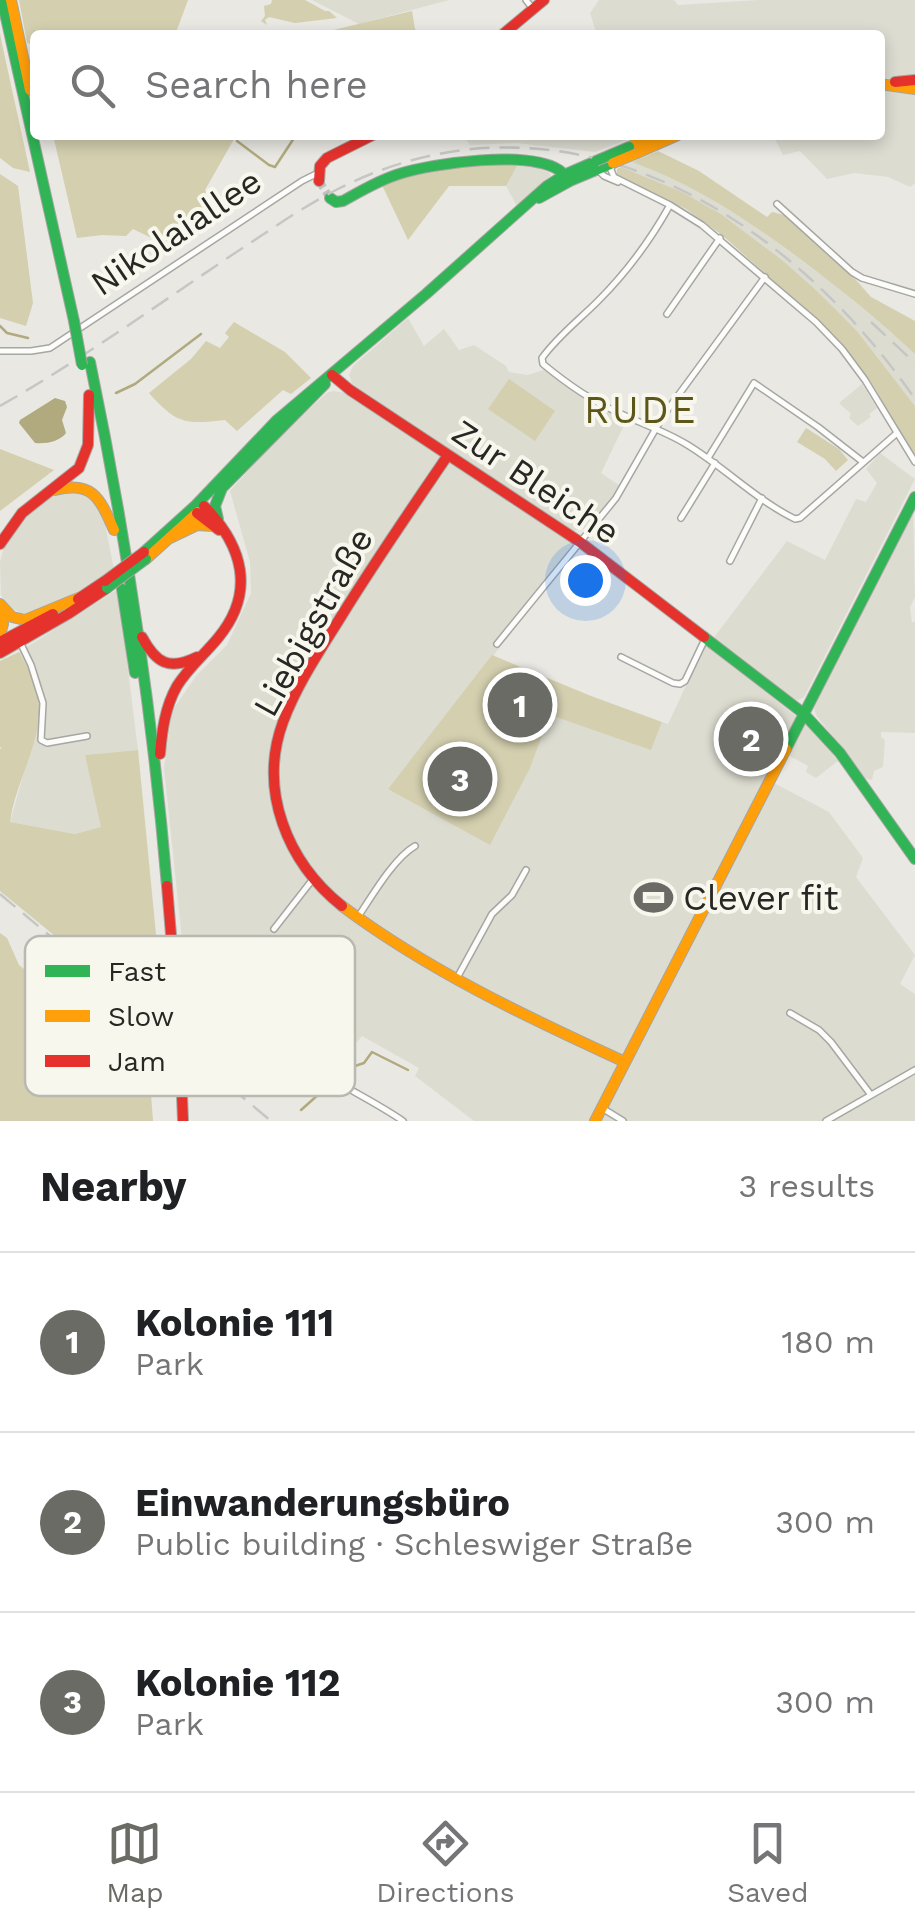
<!DOCTYPE html>
<html lang="en">
<head>
<meta charset="utf-8">
<style>
  :root { --surface:#fff; --page:#f2f2f2; --text:#202124; --muted:#757577; --line:#e0e0e0; --accent:#6b6b66 }
  body { margin:0; font-family:"Work Sans",sans-serif; background:var(--page); color:var(--text) }
  .you { position:absolute; left:585px; top:580px; width:35px; height:35px; margin:-25px; border:8px solid #fff; border-radius:50%; background:#1a73e8; box-shadow:0 0 0 15px #1a73e833 }
  .badge { display:grid; place-items:center; width:65px; height:65px; border-radius:50%; background:var(--accent); color:#fff; font-size:32px; font-weight:700 }
  .pin { position:absolute; translate:-50% -50%; border:5px solid #fff; box-shadow:0 2px 10px #0006 }
  .list { margin:0; padding:0; list-style:none }
  h2 { display:flex; justify-content:space-between; align-items:center; height:130px; margin:0; padding:0 40px; font-size:42px }
  h2 small { font-size:32px; font-weight:400; color:var(--muted) }
  .list li { display:grid; grid-template-columns:65px 1fr auto; gap:30px; align-items:center; box-sizing:border-box; height:180px; padding:0 40px; border-top:2px solid var(--line) }
  .list b { display:block; font-size:38px; white-space:nowrap }
  .list p { margin:0; font-size:32px; white-space:nowrap; color:var(--muted) }
  .list em { font-size:32px; font-style:normal; color:var(--muted) }
  .icon { flex:none; width:55px; height:55px; fill:none; stroke:currentColor; stroke-width:2; stroke-linecap:round; stroke-linejoin:round }
  .map { position:relative; flex:none; width:915px; height:1121px; overflow:hidden }
  .search { position:absolute; background:var(--surface); box-shadow:0 5px 15px #0003; left:30px; right:30px; top:30px; height:110px; display:flex; align-items:center; gap:25px; box-sizing:border-box; padding:0 35px; border-radius:10px; color:var(--muted); font-size:38px }
  .sheet { height:670px; background:var(--surface) }
  nav { display:flex; justify-content:space-around; align-items:center; box-sizing:border-box; height:140px; border-top:2px solid var(--line); background:var(--surface); font-size:28px; color:var(--muted) }
  nav a { display:grid; justify-items:center; gap:5px }
  nav .on { color:var(--accent) }
  .map>svg:first-child { display:block }
</style>
</head>
<body>
<div class="map">
<svg width="915" height="1121" viewBox="0 0 915 1121">
  <rect width="100%" height="100%" fill="#e9e8e3"/>
  <path fill="#dddcd1" d="M 312,0 L 449,0 L 359,24 Z
    M 599,0 L 674,0 L 678,5 L 758,0 L 915,0 L 915,77 L 898,79 L 880,78 L 880,35 L 585,35 L 596,32 L 590,13 Z
    M 880,90 L 915,94 L 915,183 L 910,187 L 888,177 L 854,173 L 827,179 L 800,151 L 783,155 L 773,135 L 880,135 Z
    M 463,135 L 639,135 L 595,152 L 516,143 L 470,145 Z
    M 632,162 L 667,175 L 699,190 L 755,226 L 837,287 L 904,343 L 915,354 L 915,406 L 857,331 L 782,260 L 721,214 L 682,192 L 621,167 Z
    M 517,166 L 534,167 L 549,172 L 551,176 L 517,206 L 506,186 Z
    M 408,318 L 424,346 L 444,329 L 459,350 L 474,345 L 506,366 L 509,372 L 527,375 L 544,370 L 588,402 L 626,421 L 601,473 L 620,486 L 588,528 L 573,531 L 359,390 L 352,383 L 349,375 L 353,366 Z
    M 862,384 L 877,408 L 869,414 L 871,417 L 858,426 L 849,418 L 851,414 L 839,403 Z
    M 333,391 L 345,393 L 580,546 L 388,789 L 530,768 L 550,715 L 651,749 L 662,722 L 668,724 L 706,643 L 804,723 L 821,739 L 838,761 L 816,778 L 806,772 L 808,766 L 788,755 L 774,783 L 829,812 L 863,858 L 856,877 L 915,955 L 900,984 L 915,994 L 915,1121 L 474,1121 L 415,1076 L 419,1068 L 362,1036 L 357,1042 L 337,1029 L 306,997 L 290,965 L 260,943 L 224,989 L 186,978 L 164,768 L 172,711 L 196,676 L 227,645 L 251,593 L 250,562 L 230,491 L 284,431 L 327,393 Z
    M 880,453 L 915,479 L 804,697 L 798,700 L 783,695 L 712,640 L 787,541 L 825,560 L 856,499 L 866,502 L 877,483 L 866,469 Z
    M 83,491 L 102,508 L 114,570 L 68,597 L 22,614 L 8,606 L 1,595 L 0,562 L 4,547 L 25,516 L 44,500 L 65,492 Z
    M 913,506 L 915,597 L 910,607 L 912,622 L 915,622 L 915,733 L 881,732 L 881,737 L 885,740 L 883,767 L 874,771 L 872,780 L 864,778 L 816,715 L 814,708 Z
    M 118,589 L 138,750 L 85,755 L 102,827 L 75,834 L 10,822 L 39,719 L 34,681 L 19,652 Z"/>
  <path fill="#d3cfaf" d="M 19,0 L 188,0 L 175,35 L 35,35 L 35,55 L 33,44 L 27,43 Z
    M 272,0 L 305,0 L 325,11 L 329,11 L 337,18 L 295,23 L 269,17 L 265,20 L 267,25 L 261,21 L 265,16 L 264,6 L 271,4 Z
    M 412,11 L 415,29 L 422,35 L 313,35 Z
    M 0,33 L 2,44 L 30,172 L 13,168 L 0,158 Z
    M 53,135 L 226,135 L 234,139 L 205,190 L 213,203 L 181,226 L 182,234 L 166,245 L 133,229 L 126,236 L 102,235 L 77,238 Z
    M 658,151 L 699,171 L 767,217 L 772,212 L 788,216 L 856,280 L 871,297 L 915,321 L 915,354 C 879,320 840,289 800,259 C 746,219 696,185 632,162 Z
    M 495,164 L 517,166 L 506,186 L 449,186 L 408,240 L 382,185 C 421,171 454,167 495,164 Z
    M 621,167 L 682,192 L 721,214 L 782,260 L 818,292 L 857,331 L 915,406 L 915,456 L 871,382 L 849,353 L 822,324 L 722,235 L 686,209 L 617,176 L 617,169 Z
    M 0,174 L 18,186 L 33,303 L 26,326 L 0,318 Z
    M 234,322 L 285,352 L 311,378 L 291,394 L 283,390 L 237,431 L 225,420 C 184,425 176,423 149,393 L 191,359 L 206,341 L 220,348 L 229,337 L 225,333 Z
    M 509,379 L 555,411 L 535,441 L 488,409 Z
    M 806,428 L 839,449 L 848,460 L 836,471 L 825,459 L 797,442 Z
    M 0,449 L 54,470 L 0,511 Z
    M 19,652 C 24,661 30,671 34,681 C 52,730 16,775 10,822 L 75,834 L 101,827 L 85,755 L 138,750 L 165,1026 L 0,891 L 0,749 L 2,748 L 0,747 L 0,661 Z
    M 492,655 L 591,696 L 662,722 L 651,750 L 550,715 L 530,768 L 490,845 L 388,789 Z
    M 0,933 L 7,938 L 19,965 L 113,1042 L 133,1085 L 151,1094 L 153,1121 L 0,1121 Z"/>
  <path fill="#b0aa7e" d="M 55,398 L 65,401 L 67,407 L 62,420 L 66,433 C 59,442 46,444 35,443 L 19,423 L 20,420 Z"/>
  <g fill="none" stroke-linecap="round" stroke-linejoin="round">
    <path stroke="#b0aa7e" stroke-width="2.5" d="M 237,141 L 269,165 L 275,167 L 296,135
      M 0,326 L 7,333 L 28,338
      M 116,393 L 135,384 L 201,334
      M 345,1072 L 352,1067 L 364,1063 L 372,1052 L 408,1070
      M 301,1110 L 328,1086"/>
    <path stroke="#c2c1bd" stroke-width="8" stroke-dasharray="8 4" stroke-linecap="butt" d="M 319,181 L 330,198"/>
    <defs>
      <path id="street" d="M 526,0 L 533,9
        M 612,164 L 611,170 L 614,177 L 670,205 L 702,225 L 816,322 L 842,349 L 865,380 L 915,462
        M 598,170 L 604,176 L 618,182
        M 777,204 L 852,272 L 862,278 L 915,294
        M 670,205 C 650,241 627,272 598,301 C 579,320 558,336 542,358 L 543,364 C 566,383 588,399 615,411 C 639,423 663,430 686,444 C 723,466 756,500 795,519 L 800,518 L 897,433
        M 667,314 L 720,238
        M 0,351 L 31,351 L 50,348 L 302,181 L 318,173
        M 708,458 L 754,383 L 818,427 L 863,462
        M 681,518 L 715,463
        M 730,561 L 762,498
        M 20,642 L 31,665 L 43,703 L 41,740 L 47,743 L 87,736
        M 497,644 L 616,498 L 663,416 L 765,277
        M 621,657 L 673,683 L 680,684 L 685,681 L 705,639
        M 358,917 C 372,896 394,858 415,846
        M 274,929 L 313,879
        M 246,970 C 254,1055 344,1080 403,1121
        M 457,978 L 492,914 L 512,895 L 526,870
        M 790,1013 L 819,1030 L 831,1042 L 871,1095
        M 602,1108 L 623,1121
        M 826,1121 L 915,1070"/>
      <path id="fast" d="M 2,0 L 74,321
        M 330,198 L 336,202 L 343,201 C 361,191 379,180 399,174 C 434,163 527,150 559,170 C 563,173 566,177 570,181
        M 539,198 L 570,181 L 613,163
        M 90,362 C 126,535 152,709 167,886
        M 222,488 L 325,384
        M 218,519 L 215,506 L 222,488
        M 144,552 L 196,505 L 277,420 L 426,294 L 547,186 L 566,174 L 596,161
        M 122,589 L 135,673
        M 704,637 L 803,713 L 840,753 L 915,859
        M 786,749 L 915,497"/>
      <path id="slow" d="M 11,0 L 30,90
        M 880,84 L 915,89
        M 629,147 L 660,135
        M 637,153 L 678,135
        M 55,490 C 93,480 100,499 114,530
        M 170,538 L 197,525 L 213,526
        M 146,559 L 198,512
        M 0,604 L 12,617 L 25,620 L 81,597
        M 0,609 L 3,624 L 0,635
        M 342,906 C 429,971 527,1017 625,1062
        M 595,1121 L 786,749"/>
      <path id="jam" d="M 502,35 L 544,0
        M 895,82 L 915,80
        M 319,181 L 320,166 L 327,158 L 373,135
        M 332,375 L 350,390 L 580,542 L 704,637
        M 197,513 L 219,530
        M 0,544 L 22,513 L 79,468 L 88,445 L 89,395
        M 78,599 L 105,581
        M 142,637 C 156,663 169,671 197,657
        M 0,642 L 53,614
        M 0,653 L 68,614 L 107,588
        M 160,754 C 162,731 165,707 177,686 C 188,668 204,655 218,638 C 256,592 243,546 204,506
        M 167,886 L 180,1044 L 183,1121
        M 342,906 C 287,862 258,790 283,722 C 297,684 321,649 342,615 C 376,560 412,508 448,455"/>
    </defs>
    <use href="#street" stroke="#a6a6a2" stroke-width="8"/>
    <use href="#fast" stroke="#a6a6a2" stroke-width="12"/>
    <use href="#slow" stroke="#a6a6a2" stroke-width="12"/>
    <use href="#jam" stroke="#a6a6a2" stroke-width="12"/>
    <use href="#street" stroke="#fcfcfb" stroke-width="5"/>
    <use href="#fast" stroke="#30b455" stroke-width="10"/>
    <use href="#slow" stroke="#ff9f0a" stroke-width="10"/>
    <use href="#jam" stroke="#e5322d" stroke-width="10"/>
    <path stroke="#c6c6c5" stroke-width="2.5" stroke-dasharray="20 10" stroke-linecap="butt" d="M 871,322 L 915,363
      M 0,406 C 81,360 157,305 235,253 C 269,231 302,207 338,189 C 562,75 786,212 915,399
      M 0,894 L 271,1121"/>
    <defs>
      <path id="fast-bridge" d="M 596,161 L 629,147
        M 74,321 L 82,365
        M 107,588 L 146,559"/>
      <path id="slow-bridge" d="M 613,163 L 637,153"/>
      <path id="jam-bridge" d="M 105,581 L 144,552"/>
    </defs>
    <use href="#fast-bridge" stroke="#a6a6a2" stroke-width="12" stroke-linecap="butt"/>
    <use href="#slow-bridge" stroke="#a6a6a2" stroke-width="12" stroke-linecap="butt"/>
    <use href="#jam-bridge" stroke="#a6a6a2" stroke-width="12" stroke-linecap="butt"/>
    <use href="#fast-bridge" stroke="#30b455" stroke-width="10"/>
    <use href="#slow-bridge" stroke="#ff9f0a" stroke-width="10"/>
    <use href="#jam-bridge" stroke="#e5322d" stroke-width="10"/>
  </g>
  <defs>
    <symbol id="stadium-bare" viewBox="-9 -9 18 18"><path d="M0-5a6.5 5 0 1 0 0 10a6.5 5 0 1 0 0-10ZM-3.5-1.8h7v3.6h-7Z" fill="#6b6b66" stroke="#f8f7ee" stroke-width="2.5" paint-order="stroke"/></symbol>
  </defs>
  <g fill-rule="evenodd">
    <use href="#stadium-bare" x="626" y="870" width="55" height="55"/>
  </g>
  <g text-anchor="middle" stroke-width="8" stroke-linejoin="round" paint-order="stroke">
    <g font-size="35" fill="#272723" stroke="#f8f7ee">
      <text transform="translate(176 232) rotate(-34)" y="12">Nikolaiallee</text>
      <text transform="translate(536 482) rotate(34)" y="12">Zur Bleiche</text>
      <text transform="translate(313 622) rotate(-61)" y="12">Liebigstraße</text>
    </g>
    <g font-size="35" fill="#272723" stroke="#f8f7ee" text-anchor="start">
      <text x="683" y="910">Clever fit</text>
    </g>
    <g font-size="38" letter-spacing="2.5" fill="#5d5619" stroke="#f8f7ee">
      <text x="641" y="423">RUDE</text>
    </g>
  </g>
  <rect x="25" y="936" width="330" height="160" rx="15" fill="#f8f7ee" stroke="#b9b9b1" stroke-width="2.5"/>
  <rect x="45" y="965" width="45" height="12" fill="#30b455"/>
  <rect x="45" y="1010" width="45" height="12" fill="#ff9f0a"/>
  <rect x="45" y="1055" width="45" height="12" fill="#e5322d"/>
  <g font-size="28" fill="#272723">
    <text x="108" y="981">Fast</text>
    <text x="108" y="1026">Slow</text>
    <text x="108" y="1071">Jam</text>
  </g>
</svg>
<div class="you"></div>
<div class="pin badge" style="left:520px;top:705px">1</div>
<div class="pin badge" style="left:751px;top:739px">2</div>
<div class="pin badge" style="left:460px;top:779px">3</div>
<div class="search"><svg class="icon" aria-label="search" viewBox="0 0 24 24"><circle cx="10" cy="10" r="6"/><path d="M15 15l6 6"/></svg>Search here</div>
</div>
<section class="sheet">
<h2>Nearby<small>3 results</small></h2>
<ul class="list">
<li><span class="badge">1</span><div><b>Kolonie 111</b><p>Park</p></div><em>180 m</em></li>
<li><span class="badge">2</span><div><b>Einwanderungsbüro</b><p>Public building · Schleswiger Straße</p></div><em>300 m</em></li>
<li><span class="badge">3</span><div><b>Kolonie 112</b><p>Park</p></div><em>300 m</em></li>
</ul>
</section>
<nav>
<a class="on"><svg class="icon" aria-label="map" viewBox="0 0 24 24"><path d="M3 6l6-2 6 2 6-2v14l-6 2-6-2-6 2zM9 4v14M15 6v14"/></svg>Map</a>
<a><svg class="icon" aria-label="directions" viewBox="0 0 24 24"><path d="M12 3l9 9-9 9-9-9zM9 14v-3h6M13 9l2 2-2 2"/></svg>Directions</a>
<a><svg class="icon" aria-label="saved" viewBox="0 0 24 24"><path d="M7 4h10v16l-5-4-5 4z"/></svg>Saved</a>
</nav>
</body>
</html>
